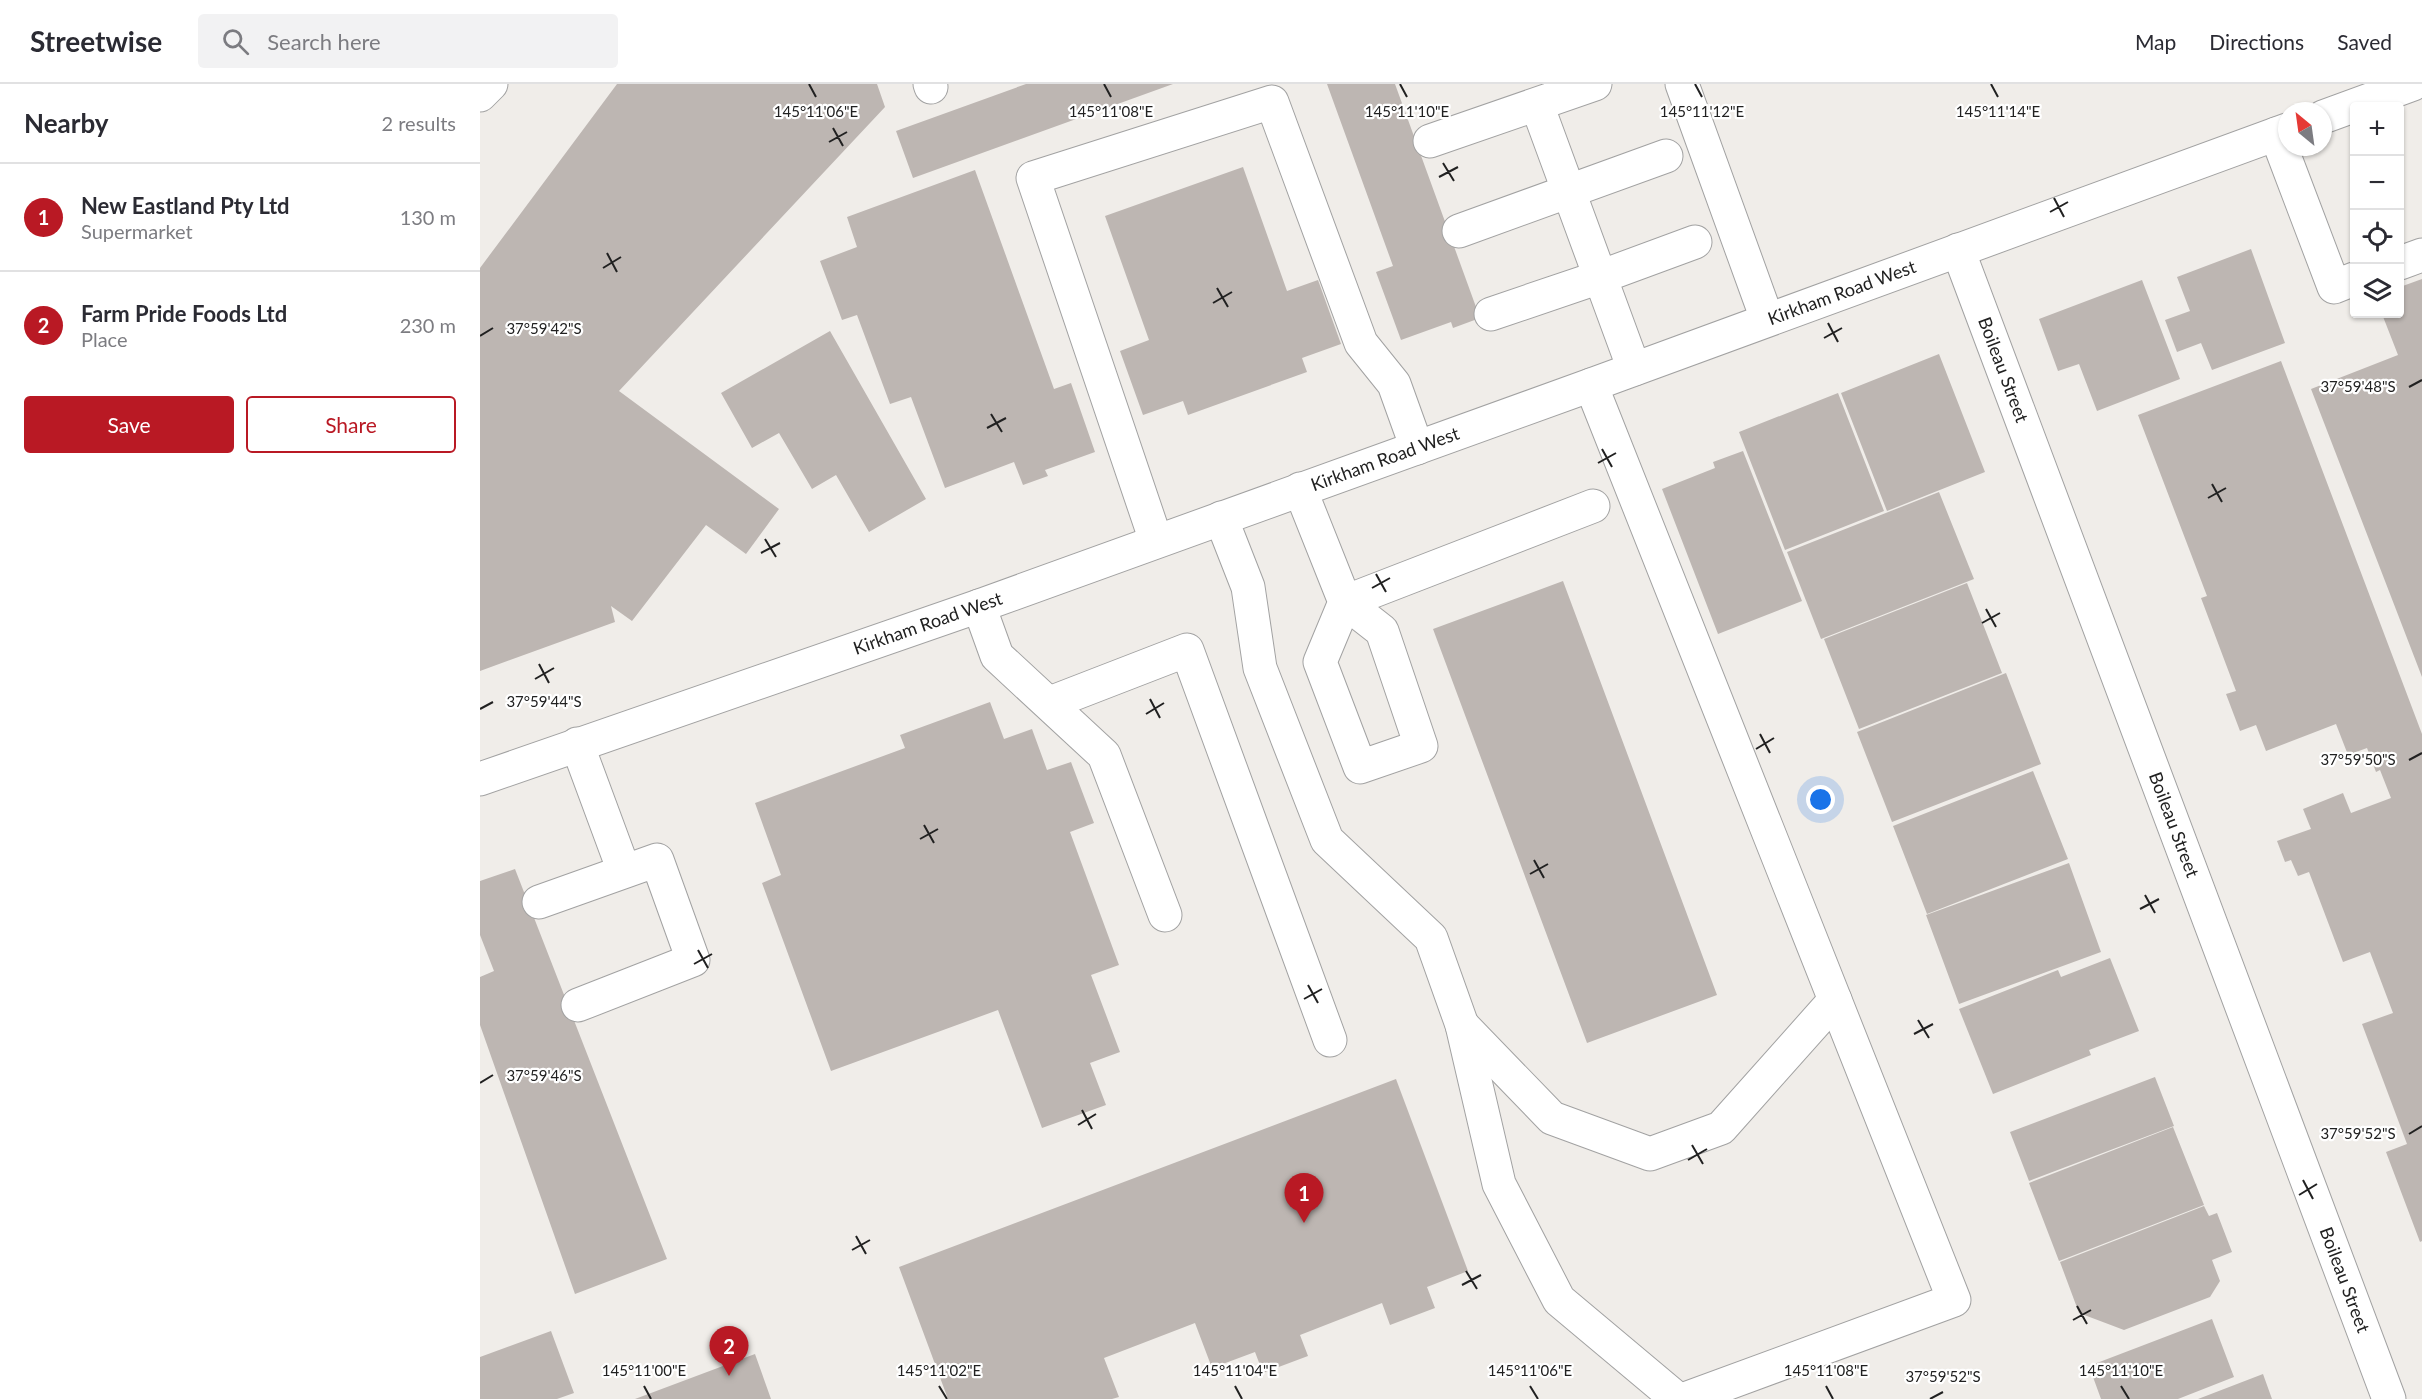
<!DOCTYPE html>
<html lang="en">
<head>
<meta charset="utf-8">
<style>
  :root { --surface:#fff; --page:#f2f2f3; --text:#2b2b33; --muted:#7c7c81; --line:#e1e1e2; --accent:#b91924 }
  body { margin:0; font-family:Lato,sans-serif; background:var(--page); color:var(--text) }
  .controls { position:absolute; right:18px; top:18px; display:grid; overflow:hidden; border-radius:6px; box-shadow:0 2px 4px #0004 }
  .controls button { width:54px; height:54px; display:grid; place-items:center; padding:0; border:0; border-bottom:2px solid var(--line); background:var(--surface); color:var(--text); font:30px sans-serif }
  .compass { position:absolute; left:1798px; top:18px; width:54px; height:54px; border-radius:50%; background:var(--surface); box-shadow:0 2px 4px #0004; rotate:331deg }
  .you { position:absolute; left:1341px; top:716px; width:21px; height:21px; margin:-15px; border:4px solid #fff; border-radius:50%; background:#1a73e8; box-shadow:0 0 0 9px #1a73e833 }
  .badge { display:grid; place-items:center; width:39px; height:39px; border-radius:50%; background:var(--accent); color:#fff; font-size:20px; font-weight:700 }
  .pin { position:absolute; translate:-50% -50px; filter:drop-shadow(0 2px 3px #0008) }
  .pin::after { content:''; position:absolute; top:32px; width:21px; height:18px; background:inherit; clip-path:polygon(0 0,100% 0,50% 100%) }
  .list { margin:0; padding:0; list-style:none }
  h2 { display:flex; justify-content:space-between; align-items:center; height:78px; margin:0; padding:0 24px; font-size:26px }
  h2 small { font-size:20px; font-weight:400; color:var(--muted) }
  .list li { display:grid; grid-template-columns:39px 1fr auto; gap:18px; align-items:center; box-sizing:border-box; height:108px; padding:0 24px; border-top:2px solid var(--line) }
  .list b { display:block; font-size:22px; white-space:nowrap }
  .list p { margin:0; font-size:20px; white-space:nowrap; color:var(--muted) }
  .list em { font-size:20px; font-style:normal; color:var(--muted) }
  .actions { display:flex; gap:12px; padding:18px 24px }
  .actions a { flex:1; padding:14px 0; border:2px solid var(--accent); border-radius:6px; text-align:center; font-size:21px; color:var(--accent) }
  .actions .main { background:var(--accent); color:#fff }
  .icon { flex:none; width:33px; height:33px; fill:none; stroke:currentColor; stroke-width:2; stroke-linecap:round; stroke-linejoin:round }
  .map { position:relative; flex:none; width:1942px; height:1315px; overflow:hidden }
  header { display:flex; align-items:center; gap:36px; box-sizing:border-box; height:84px; padding:0 30px; background:var(--surface); border-bottom:2px solid var(--line) }
  header strong { font-size:28px }
  nav { display:flex; gap:33px; margin-inline-start:auto; font-size:21px }
  .search { width:420px; height:54px; background:var(--page); display:flex; align-items:center; gap:15px; box-sizing:border-box; padding:0 21px; border-radius:6px; color:var(--muted); font-size:22px }
  main { display:flex }
  aside { flex:1; background:var(--surface) }
  .map>svg:first-child { display:block }
</style>
</head>
<body>
<header>
<strong>Streetwise</strong>
<div class="search"><svg class="icon" aria-label="search" viewBox="0 0 24 24"><circle cx="10" cy="10" r="6"/><path d="M15 15l6 6"/></svg>Search here</div>
<nav><a>Map</a><a>Directions</a><a>Saved</a></nav>
</header>
<main>
<aside>
<h2>Nearby<small>2 results</small></h2>
<ul class="list">
<li><span class="badge">1</span><div><b>New Eastland Pty Ltd</b><p>Supermarket</p></div><em>130 m</em></li>
<li><span class="badge">2</span><div><b>Farm Pride Foods Ltd</b><p>Place</p></div><em>230 m</em></li>
</ul>
<div class="actions"><a class="main">Save</a><a>Share</a></div>
</aside>
<div class="map">
<svg width="1942" height="1315" viewBox="0 0 1942 1315">
  <rect width="100%" height="100%" fill="#f0ede9"/>
  <path fill="#bdb6b2" d="M 137,0 L 397,0 L 405,23 L 139,307 L 299,425 L 266,470 L 226,441 L 152,537 L 131,522 L 135,538 L 0,587 L 0,184 Z
    M 546,0 L 693,0 L 433,94 L 416,47 Z
    M 847,0 L 915,0 L 1000,234 L 973,244 L 971,238 L 921,256 L 896,188 L 913,182 Z
    M 763,83 L 807,207 L 838,196 L 861,260 L 822,274 L 827,288 L 708,331 L 703,317 L 663,331 L 640,267 L 669,256 L 625,132 Z
    M 495,86 L 574,305 L 591,299 L 615,368 L 565,386 L 568,392 L 543,401 L 534,378 L 465,404 L 431,313 L 410,320 L 377,231 L 362,236 L 340,177 L 377,163 L 367,133 Z
    M 1771,165 L 1805,259 L 1732,286 L 1721,259 L 1697,268 L 1685,236 L 1710,227 L 1697,193 Z
    M 1942,195 L 1942,593 L 1831,305 L 1918,271 L 1902,230 L 1920,230 L 1920,203 Z
    M 1662,196 L 1700,295 L 1617,327 L 1599,280 L 1578,287 L 1559,235 Z
    M 350,247 L 446,415 L 389,448 L 356,391 L 332,405 L 299,349 L 272,364 L 241,309 Z
    M 1459,270 L 1505,388 L 1407,427 L 1361,309 Z
    M 1801,277 L 1942,650 L 1942,1157 L 1940,1158 L 1906,1068 L 1927,1060 L 1882,940 L 1913,929 L 1890,868 L 1863,878 L 1829,788 L 1818,792 L 1811,776 L 1805,778 L 1797,757 L 1831,745 L 1823,725 L 1863,709 L 1871,729 L 1911,714 L 1900,686 L 1896,688 L 1887,664 L 1868,671 L 1856,640 L 1786,667 L 1776,641 L 1760,647 L 1746,610 L 1756,607 L 1721,514 L 1727,512 L 1658,331 Z
    M 1358,309 L 1404,427 L 1305,466 L 1259,348 Z
    M 1263,367 L 1322,517 L 1238,550 L 1182,405 L 1235,384 L 1233,378 Z
    M 1459,408 L 1494,495 L 1341,555 L 1307,468 Z
    M 1083,497 L 1237,911 L 1107,959 L 953,545 Z
    M 1487,499 L 1522,589 L 1379,645 L 1344,555 Z
    M 1526,589 L 1561,680 L 1412,738 L 1377,648 Z
    M 510,618 L 524,655 L 552,645 L 567,686 L 591,678 L 614,739 L 590,748 L 639,881 L 611,891 L 640,968 L 610,979 L 626,1021 L 562,1044 L 518,926 L 351,987 L 282,799 L 301,791 L 275,719 L 425,664 L 420,651 Z
    M 1553,687 L 1588,775 L 1447,830 L 1413,742 Z
    M 1589,779 L 1621,868 L 1479,920 L 1446,831 Z
    M 35,785 L 187,1175 L 95,1210 L 0,941 L 0,893 L 14,887 L 0,851 L 0,797 Z
    M 1630,874 L 1659,947 L 1609,966 L 1611,971 L 1513,1010 L 1479,925 L 1578,886 L 1581,893 Z
    M 1675,993 L 1694,1042 L 1549,1097 L 1530,1048 Z
    M 916,995 L 988,1187 L 947,1203 L 955,1224 L 910,1241 L 902,1219 L 820,1251 L 828,1272 L 783,1289 L 775,1268 L 732,1284 L 715,1239 L 624,1274 L 639,1313 L 632,1315 L 468,1315 L 419,1183 Z
    M 1693,1043 L 1724,1121 L 1579,1177 L 1549,1099 Z
    M 1724,1122 L 1729,1132 L 1737,1129 L 1752,1168 L 1732,1176 L 1740,1197 L 1730,1213 L 1644,1246 L 1599,1229 L 1580,1178 Z
    M 1732,1235 L 1754,1293 L 1698,1315 L 1621,1315 L 1609,1282 Z
    M 71,1247 L 94,1309 L 77,1315 L 0,1315 L 0,1273 Z
    M 275,1270 L 291,1315 L 155,1315 Z
    M 1783,1290 L 1792,1315 L 1718,1315 Z"/>
  <g fill="none" stroke-linecap="round" stroke-linejoin="round">
    <defs>
      <g id="minor">
        <path d="M 450,0 L 451,3"/>
        <path d="M 1202,0 L 1287,235"/>
        <path d="M 0,11 L 11,0"/>
        <path d="M 1057,21 L 1154,285"/>
        <path d="M 1843,33 L 1933,0"/>
        <path d="M 1796,50 L 1854,203 L 1874,195"/>
        <path d="M 950,57 L 1115,0"/>
        <path d="M 979,147 L 1186,72"/>
        <path id="s1" d="M 1478,166 L 1909,1315"/>
        <path d="M 1920,179 L 1942,171"/>
        <path d="M 1011,230 L 1120,193 L 1215,158"/>
        <path d="M 1111,301 L 1474,1216 L 1205,1315"/>
        <path d="M 820,405 L 865,518 L 840,578 L 880,683 L 941,662 L 902,547 L 865,518 L 1113,422"/>
        <path d="M 741,434 L 768,503 L 780,584 L 847,756 L 951,854 L 982,941 L 1019,1100 L 1079,1216 L 1197,1315"/>
        <path d="M 676,457 L 553,94 L 792,18 L 881,259 L 914,300 L 937,364"/>
        <path d="M 499,522 L 517,572 L 624,671 L 685,831"/>
        <path d="M 570,619 L 707,566 L 850,956"/>
        <path d="M 97,660 L 144,787"/>
        <path id="s2" d="M 0,695 L 499,522 L 1111,301 L 1807,46"/>
        <path d="M 59,818 L 177,776 L 213,876 L 98,921"/>
        <path d="M 982,941 L 1072,1034 L 1170,1070 L 1241,1044 L 1355,916"/>
      </g>
    </defs>
    <use href="#minor" stroke="#a2a2a2" stroke-width="35"/>
    <use href="#minor" stroke="#fff" stroke-width="33"/>
  </g>
  <path fill="none" stroke="#212121" stroke-width="2" d="M 329,0 L 336,13M 624,0 L 631,13M 920,0 L 927,13M 1215,0 L 1222,13M 1511,0 L 1518,13M 353,44 L 363,62M 349,58 L 367,48M 963,79 L 974,97M 959,93 L 978,83M 1574,114 L 1584,133M 1570,128 L 1588,118M 127,169 L 137,188M 123,184 L 141,173M 737,204 L 748,223M 733,219 L 752,208M 1348,239 L 1358,258M 0,252 L 13,244M 1344,254 L 1362,244M 1929,303 L 1942,296M 511,330 L 522,348M 507,344 L 526,334M 1122,365 L 1132,383M 1118,379 L 1136,369M 1732,400 L 1742,418M 1728,414 L 1746,404M 285,455 L 296,473M 281,469 L 300,459M 896,490 L 906,508M 892,504 L 910,494M 1506,525 L 1516,543M 1502,539 L 1520,529M 59,580 L 69,599M 55,595 L 74,584M 670,615 L 680,634M 0,625 L 13,618M 666,630 L 684,619M 1280,650 L 1290,669M 1276,665 L 1294,654M 1929,676 L 1942,669M 444,741 L 454,759M 440,755 L 458,745M 1054,776 L 1064,794M 1050,790 L 1068,780M 1665,811 L 1675,829M 1660,825 L 1679,815M 218,866 L 228,884M 214,880 L 232,870M 828,901 L 838,919M 824,915 L 842,905M 1438,936 L 1449,954M 1434,950 L 1453,940M 0,999 L 13,991M 602,1026 L 612,1045M 598,1041 L 616,1030M 1929,1050 L 1942,1042M 1212,1061 L 1223,1080M 1208,1076 L 1227,1065M 1823,1096 L 1833,1115M 1819,1111 L 1837,1100M 376,1152 L 386,1170M 372,1166 L 390,1156M 986,1187 L 997,1205M 982,1201 L 1001,1191M 1597,1222 L 1607,1240M 1593,1236 L 1611,1226M 164,1302 L 171,1315M 459,1302 L 467,1315M 755,1302 L 762,1315M 1050,1302 L 1058,1315M 1346,1302 L 1353,1315M 1641,1302 L 1649,1315M 1450,1315 L 1463,1308"/>
  <g text-anchor="middle" stroke-width="4.5" stroke-linejoin="round" paint-order="stroke">
    <g font-size="18" fill="#212121" stroke="#fff">
      <text dy="6" stroke="none"><textPath href="#s2" startOffset="1446">Kirkham Road West</textPath></text>
      <text dy="6" stroke="none"><textPath href="#s1" startOffset="128">Boileau Street</textPath></text>
      <text dy="6" stroke="none"><textPath href="#s2" startOffset="960">Kirkham Road West</textPath></text>
      <text dy="6" stroke="none"><textPath href="#s2" startOffset="474">Kirkham Road West</textPath></text>
      <text dy="6" stroke="none"><textPath href="#s1" startOffset="614">Boileau Street</textPath></text>
      <text dy="6" stroke="none"><textPath href="#s1" startOffset="1100">Boileau Street</textPath></text>
    </g>
  </g>
  <g font-size="15" text-anchor="middle" fill="#212121" stroke="#fff" stroke-width="4.5" stroke-linejoin="round" paint-order="stroke">
    <text x="336" y="33">145°11'06"E</text>
    <text x="631" y="33">145°11'08"E</text>
    <text x="927" y="33">145°11'10"E</text>
    <text x="1222" y="33">145°11'12"E</text>
    <text x="1518" y="33">145°11'14"E</text>
    <text x="64" y="250">37°59'42"S</text>
    <text x="1878" y="308">37°59'48"S</text>
    <text x="64" y="623">37°59'44"S</text>
    <text x="1878" y="681">37°59'50"S</text>
    <text x="64" y="997">37°59'46"S</text>
    <text x="1878" y="1055">37°59'52"S</text>
    <text x="164" y="1292">145°11'00"E</text>
    <text x="459" y="1292">145°11'02"E</text>
    <text x="755" y="1292">145°11'04"E</text>
    <text x="1050" y="1292">145°11'06"E</text>
    <text x="1346" y="1292">145°11'08"E</text>
    <text x="1641" y="1292">145°11'10"E</text>
    <text x="1463" y="1298">37°59'52"S</text>
  </g>
</svg>
<div class="controls">
<button>+</button>
<button>−</button>
<button><svg class="icon" aria-label="locate" viewBox="0 0 24 24"><circle cx="12" cy="12" r="6"/><path d="M12 2v4M12 18v4M2 12h4M18 12h4"/></svg></button>
<button><svg class="icon" aria-label="layers" viewBox="0 0 24 24"><path d="M12 4l9 5-9 5-9-5zM3 14l9 5 9-5"/></svg></button>
</div>
<svg class="compass" viewBox="-18 -18 36 36"><path d="M0-13l5 13h-10z" fill="#e53935"/><path d="M0 13l5-13h-10z" fill="#7c7c81"/></svg>
<div class="you"></div>
<div class="pin badge" style="left:824px;top:1139px">1</div>
<div class="pin badge" style="left:249px;top:1292px">2</div>
</div>
</main>
</body>
</html>
